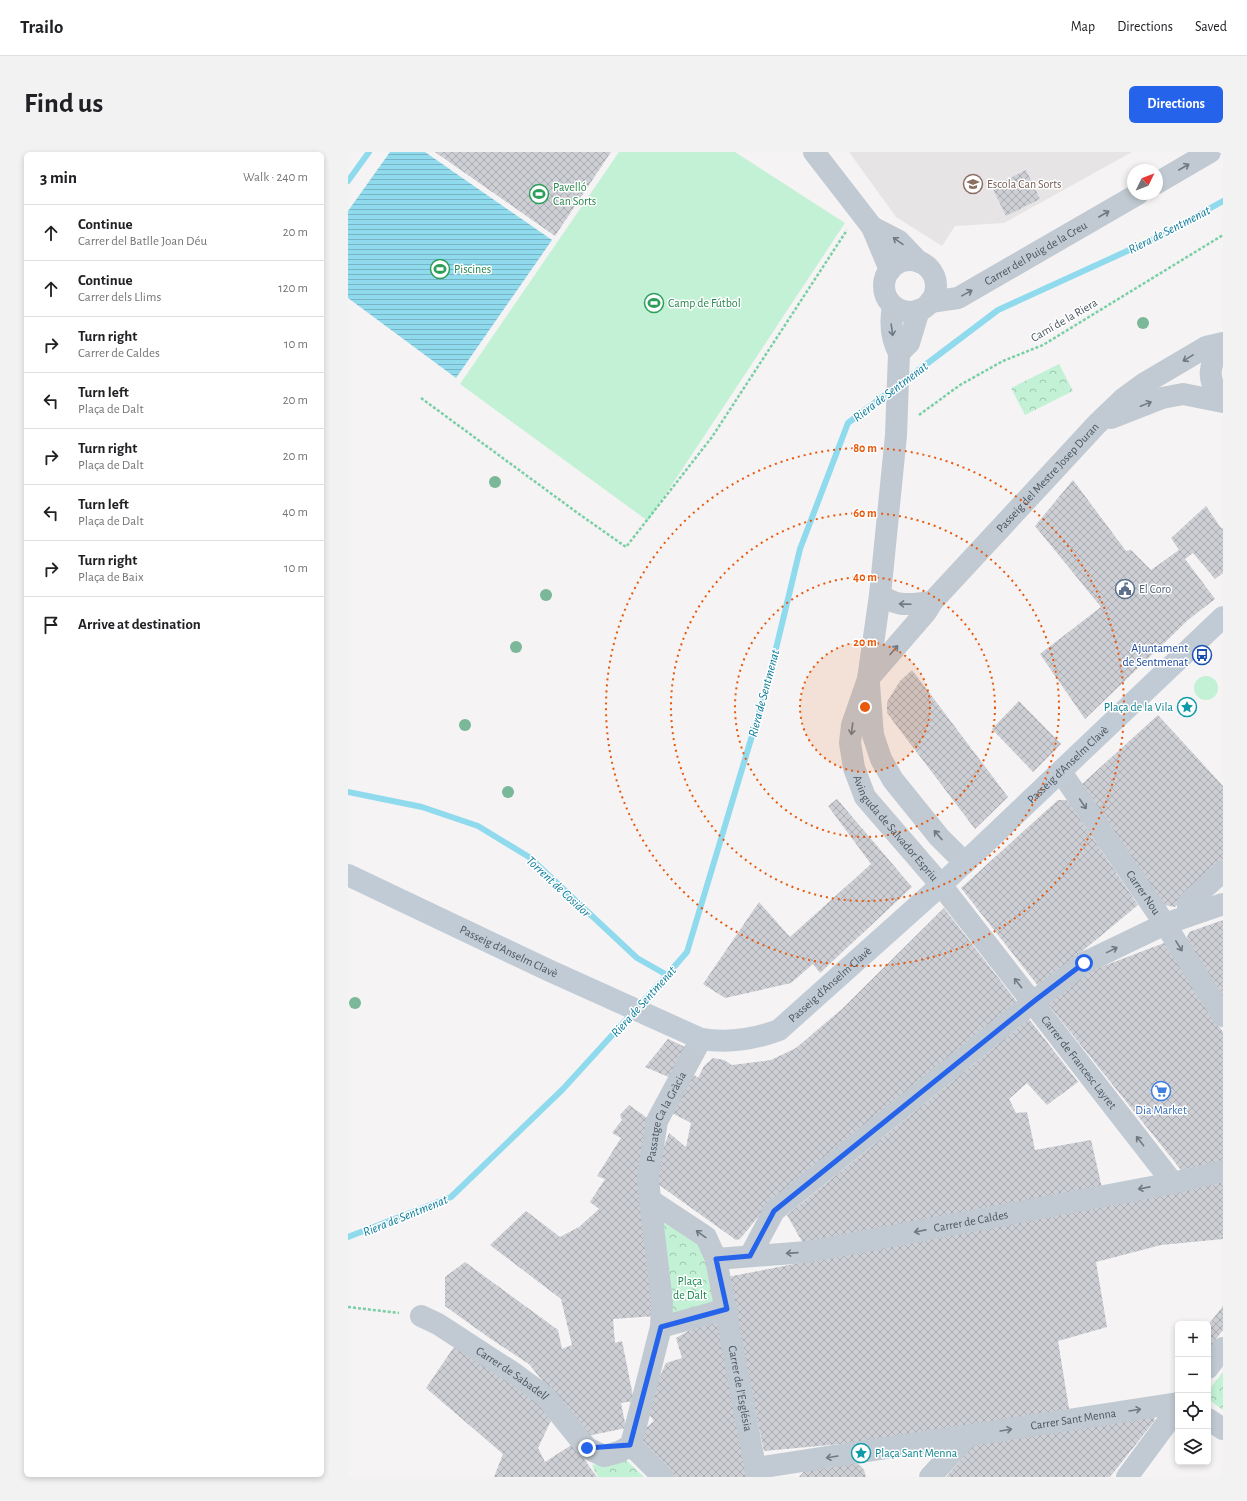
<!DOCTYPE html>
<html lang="en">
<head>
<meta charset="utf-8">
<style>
  :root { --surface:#fff; --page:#f2f2f2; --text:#202124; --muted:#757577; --line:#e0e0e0; --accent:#2563eb }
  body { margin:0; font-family:"Alegreya Sans",sans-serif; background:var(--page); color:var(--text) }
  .controls { position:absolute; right:12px; bottom:12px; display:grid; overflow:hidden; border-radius:6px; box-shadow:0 2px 6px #0003 }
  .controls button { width:36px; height:36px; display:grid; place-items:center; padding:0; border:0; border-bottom:1px solid var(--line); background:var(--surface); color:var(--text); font:20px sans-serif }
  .compass { position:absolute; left:779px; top:12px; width:36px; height:36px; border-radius:50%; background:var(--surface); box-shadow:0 2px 6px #0003; rotate:47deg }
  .stop { position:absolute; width:12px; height:12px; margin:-9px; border:3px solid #2563eb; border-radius:50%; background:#fff }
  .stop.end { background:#2563eb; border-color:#fff; box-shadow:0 1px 4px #0008 }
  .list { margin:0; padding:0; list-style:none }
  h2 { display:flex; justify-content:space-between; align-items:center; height:52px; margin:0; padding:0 16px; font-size:17px }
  h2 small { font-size:13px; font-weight:400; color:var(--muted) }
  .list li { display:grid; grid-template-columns:26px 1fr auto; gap:12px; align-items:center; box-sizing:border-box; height:56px; padding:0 16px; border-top:1px solid var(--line) }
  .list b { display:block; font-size:15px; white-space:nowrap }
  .list p { margin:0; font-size:13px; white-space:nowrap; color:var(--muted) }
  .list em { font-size:13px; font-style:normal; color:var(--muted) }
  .icon { flex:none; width:22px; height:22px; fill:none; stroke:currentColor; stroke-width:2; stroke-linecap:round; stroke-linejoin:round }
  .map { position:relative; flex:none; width:875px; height:1325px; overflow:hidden; border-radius:6px }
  header { display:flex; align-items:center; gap:24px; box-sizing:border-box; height:56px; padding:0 20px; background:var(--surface); border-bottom:1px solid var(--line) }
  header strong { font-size:19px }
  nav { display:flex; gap:22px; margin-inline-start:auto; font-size:14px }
  .intro { display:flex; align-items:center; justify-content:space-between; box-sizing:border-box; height:96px; padding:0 24px }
  h1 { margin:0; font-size:28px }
  .button { padding:10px 18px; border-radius:6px; background:var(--accent); color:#fff; font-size:14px; font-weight:700 }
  main { display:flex; gap:24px; padding:0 24px }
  aside { flex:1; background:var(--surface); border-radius:6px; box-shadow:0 2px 6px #0003 }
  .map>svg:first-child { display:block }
</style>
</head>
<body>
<header>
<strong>Trailo</strong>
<nav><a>Map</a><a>Directions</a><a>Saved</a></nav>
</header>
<div class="intro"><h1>Find us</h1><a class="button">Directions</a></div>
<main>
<aside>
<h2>3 min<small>Walk · 240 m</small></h2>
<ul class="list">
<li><svg class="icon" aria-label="ahead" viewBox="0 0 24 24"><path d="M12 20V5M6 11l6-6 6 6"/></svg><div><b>Continue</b><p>Carrer del Batlle Joan Déu</p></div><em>20 m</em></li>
<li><svg class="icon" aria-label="ahead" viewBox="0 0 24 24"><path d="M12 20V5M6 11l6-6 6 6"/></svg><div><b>Continue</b><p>Carrer dels Llims</p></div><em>120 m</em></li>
<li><svg class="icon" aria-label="right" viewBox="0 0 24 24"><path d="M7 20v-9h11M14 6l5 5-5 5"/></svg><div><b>Turn right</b><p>Carrer de Caldes</p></div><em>10 m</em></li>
<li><svg class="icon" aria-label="left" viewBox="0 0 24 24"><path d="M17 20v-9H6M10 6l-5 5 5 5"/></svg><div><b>Turn left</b><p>Plaça de Dalt</p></div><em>20 m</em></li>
<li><svg class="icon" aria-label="right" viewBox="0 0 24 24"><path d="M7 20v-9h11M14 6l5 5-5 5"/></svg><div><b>Turn right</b><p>Plaça de Dalt</p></div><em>20 m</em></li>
<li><svg class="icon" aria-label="left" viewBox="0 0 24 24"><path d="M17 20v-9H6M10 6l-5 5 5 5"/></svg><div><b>Turn left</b><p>Plaça de Dalt</p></div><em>40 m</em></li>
<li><svg class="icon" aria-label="right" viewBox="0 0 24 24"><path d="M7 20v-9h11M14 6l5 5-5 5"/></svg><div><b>Turn right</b><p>Plaça de Baix</p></div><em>10 m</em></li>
<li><svg class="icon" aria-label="arrive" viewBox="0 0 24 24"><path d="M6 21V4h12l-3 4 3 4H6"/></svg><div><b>Arrive at destination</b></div></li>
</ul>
</aside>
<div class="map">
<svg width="875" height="1325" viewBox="0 0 875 1325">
  <defs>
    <pattern id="forest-crowns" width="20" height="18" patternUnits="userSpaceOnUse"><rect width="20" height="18" fill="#c3f1d5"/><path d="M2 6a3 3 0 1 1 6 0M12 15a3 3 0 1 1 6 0" fill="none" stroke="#a0c6b0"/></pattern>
    <pattern id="water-rules" width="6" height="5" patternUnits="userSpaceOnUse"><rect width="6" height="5" fill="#90daee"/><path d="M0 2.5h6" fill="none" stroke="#78b4c4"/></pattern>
    <pattern id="building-cross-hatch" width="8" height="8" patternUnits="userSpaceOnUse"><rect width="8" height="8" fill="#cdcfd5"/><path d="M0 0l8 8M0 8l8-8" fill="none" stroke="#a8abb0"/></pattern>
  </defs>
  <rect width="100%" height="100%" fill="#f5f3f3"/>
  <path fill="#e6e4e5" d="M 501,0 L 784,0 L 656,71 L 607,74 L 594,94 L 548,65 Z"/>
  <path fill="#c3f1d5" d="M 271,0 L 387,0 L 497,71 L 300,369 L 112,232 Z
    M846 536a12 12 0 1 1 24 0a12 12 0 1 1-24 0Z"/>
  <path fill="url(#forest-crowns)" d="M 711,212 L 725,239 L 677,263 L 663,236 Z
    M 312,1062 L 353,1088 L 371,1154 L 320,1167 Z
    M 875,1220 L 875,1258 L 860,1247 L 860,1239 Z
    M 278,1308 L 296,1325 L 250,1325 L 244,1313 Z"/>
  <path fill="url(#water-rules)" d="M 42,0 L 77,0 L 204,88 L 108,226 L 0,146 L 0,59 Z"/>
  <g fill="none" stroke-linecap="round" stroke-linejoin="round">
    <path stroke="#90daee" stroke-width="6" d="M 0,29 L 21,0
      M 556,229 L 650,158 L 812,84 L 875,49
      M 0,640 L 74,655 L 130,674 L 181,705 L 289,806 L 319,823
      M 0,1085 L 103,1045 L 215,937 L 319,823 L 339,800 L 419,534 L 452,397 L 500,271 L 545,237"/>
  </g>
  <path fill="url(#building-cross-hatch)" d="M 87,0 L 263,0 L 207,84 Z
    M 678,18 L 692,47 L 658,64 L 644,35 Z
    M 725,328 L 778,399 L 783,398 L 803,418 L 831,398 L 823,386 L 858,354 L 873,376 L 875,376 L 875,421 L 867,427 L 845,401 L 837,407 L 867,447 L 840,468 L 737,567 L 692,502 L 753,455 L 687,374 Z
    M 564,518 L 660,645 L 627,677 L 539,561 L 539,550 L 552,529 Z
    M 671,549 L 713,592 L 685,620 L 644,577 Z
    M 810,563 L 875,634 L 875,709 L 827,755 L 815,753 L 734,632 Z
    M 489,647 L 564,735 L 472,821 L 465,812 L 443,831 L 377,846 L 355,832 L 411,750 L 442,785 L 523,712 L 480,654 Z
    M 710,648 L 719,648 L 790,753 L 691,835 L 613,736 Z
    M 596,756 L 669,850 L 420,1053 L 392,1087 L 388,1088 L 307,1030 L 306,1021 L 321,981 L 338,995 L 343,971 L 324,961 L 345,922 L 350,926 L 356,914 L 365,906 L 376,908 L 384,913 L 423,908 L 448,896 L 494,857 Z
    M 875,768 L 875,849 L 838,789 L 841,780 Z
    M 816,791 L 875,880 L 875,1009 L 834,1019 L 699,851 L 740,820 Z
    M 681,867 L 730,930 L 699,953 L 679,931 L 661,947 L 668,961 L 679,960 L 687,998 L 743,988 L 754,1036 L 456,1093 L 439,1063 Z
    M 320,887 L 337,895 L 323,926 L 297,915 Z
    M 281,953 L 302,968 L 307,1164 L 265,1167 L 267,1191 L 274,1189 L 286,1249 L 273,1251 L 278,1276 L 239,1284 L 181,1212 L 140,1185 L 97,1154 L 97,1125 L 117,1110 L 210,1178 L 214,1197 L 224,1193 L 213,1147 L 142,1093 L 178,1059 L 212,1085 L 231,1075 L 251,1057 L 242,1050 L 257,1027 L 249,1024 L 273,986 L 264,981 L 274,968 L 272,963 Z
    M 875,1030 L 875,1087 L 813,1093 L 748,1110 L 759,1175 L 710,1189 L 721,1257 L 546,1287 L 416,1299 L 379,1125 Z
    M 875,1154 L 875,1178 L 860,1198 L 860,1173 Z
    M 370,1165 L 402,1325 L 322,1325 L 297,1296 L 292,1281 L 306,1269 L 297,1257 L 318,1211 L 334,1206 L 328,1186 L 351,1173 Z
    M 106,1195 L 194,1249 L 206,1262 L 190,1296 L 197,1310 L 225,1292 L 249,1325 L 146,1325 L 155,1302 L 78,1236 Z
    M 803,1261 L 807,1268 L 762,1325 L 598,1325 L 628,1290 Z
    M 495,1308 L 507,1310 L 513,1314 L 516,1318 L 518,1325 L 451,1325 L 460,1315 L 471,1310 L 483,1316 Z"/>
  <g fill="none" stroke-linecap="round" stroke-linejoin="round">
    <path stroke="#7ad0a6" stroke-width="2.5" stroke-dasharray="3 2" stroke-linecap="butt" d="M 73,246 L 231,362 L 278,395 L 364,285 L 499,78
      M 571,263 L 612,233 L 655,209 L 695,193 L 875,83
      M 0,1155 L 51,1161"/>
    <g stroke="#c1cad2" stroke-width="22">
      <path d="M 466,0 L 524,75 L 542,118"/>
      <path d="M 809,31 L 862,0"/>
      <path d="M 524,75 L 551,89 L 571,110"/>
      <circle cx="562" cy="134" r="26"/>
      <path id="s1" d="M 582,150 L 610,146 L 790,42"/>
      <path id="s2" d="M 545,154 C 542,170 543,186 551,201 L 548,283 L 532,443 L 520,527 L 504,573 L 502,591 L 506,616 L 517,645 L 593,733 L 825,1031"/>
      <path d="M 873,192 C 862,212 856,228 875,246"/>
      <path d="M 551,201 L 561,191 L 571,158"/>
      <path d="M 763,266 L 814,246 L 835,242 L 875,250"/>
      <path d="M 532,443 C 553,456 560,452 584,450"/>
      <path id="s3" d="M 520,527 L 578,460 L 584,450 L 749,272 L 775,247 L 797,231 L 858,195 L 875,191"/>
      <path d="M 521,532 L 525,583 L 533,607 L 545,628 L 591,685 L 617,711"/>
      <path id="s4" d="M 713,620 L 817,772 L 875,864"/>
      <path d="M 840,764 L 840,751 L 875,719"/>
      <path id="s5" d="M 302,1048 L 358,1085 L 368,1107 L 409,1325"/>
      <path d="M 402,1104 L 426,1059 L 685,850 L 736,811 L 817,772 L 875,752"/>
      <path id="s6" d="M 368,1107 L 459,1100 L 825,1031 L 875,1019"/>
      <path id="s7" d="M 73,1164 L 90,1172 L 167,1222 L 197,1244 L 239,1296 L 256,1304 L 271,1300 L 283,1293"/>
      <path d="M 313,1175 L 379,1157"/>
      <path d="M 860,1216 L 875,1196"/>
      <path d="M 860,1267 L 875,1277"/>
      <path id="s8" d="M 283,1293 L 313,1175 L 314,1151 L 302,1048 L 300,1025 L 309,969 L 353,887"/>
      <path d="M 283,1293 L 315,1325"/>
      <path id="s9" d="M 409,1316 L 830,1251"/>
      <path d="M 582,1325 L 620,1284"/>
      <path d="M 779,1325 L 830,1256"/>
    </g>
    <path stroke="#c1cbd6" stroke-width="22" id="s10" d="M 0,723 L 200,818 L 353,887 C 380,891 405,888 431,878 L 593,733 L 875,465"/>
  </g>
  <g fill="#7bb799">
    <circle cx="795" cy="171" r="6"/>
    <circle cx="147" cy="330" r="6"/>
    <circle cx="198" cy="443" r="6"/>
    <circle cx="168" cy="495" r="6"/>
    <circle cx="117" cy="573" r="6"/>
    <circle cx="160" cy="640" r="6"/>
    <circle cx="7" cy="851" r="6"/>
  </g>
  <defs><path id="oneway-shaft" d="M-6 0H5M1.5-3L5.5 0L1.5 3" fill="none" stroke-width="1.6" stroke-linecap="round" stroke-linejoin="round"/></defs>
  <g stroke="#6e7983">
    <use href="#oneway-shaft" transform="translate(836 15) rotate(-30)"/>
    <use href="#oneway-shaft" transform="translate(756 62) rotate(-30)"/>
    <use href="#oneway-shaft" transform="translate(550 89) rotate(-145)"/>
    <use href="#oneway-shaft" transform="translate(619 141) rotate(-29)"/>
    <use href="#oneway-shaft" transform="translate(544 178) rotate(82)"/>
    <use href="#oneway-shaft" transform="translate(840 206) rotate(149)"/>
    <use href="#oneway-shaft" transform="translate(798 252) rotate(-22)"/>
    <use href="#oneway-shaft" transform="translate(557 452) rotate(-178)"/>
    <use href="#oneway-shaft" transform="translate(546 498) rotate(-49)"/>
    <use href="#oneway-shaft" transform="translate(504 577) rotate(97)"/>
    <use href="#oneway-shaft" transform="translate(735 652) rotate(56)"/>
    <use href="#oneway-shaft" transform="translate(590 683) rotate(-131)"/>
    <use href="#oneway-shaft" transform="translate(831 794) rotate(58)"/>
    <use href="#oneway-shaft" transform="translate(764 798) rotate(-26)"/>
    <use href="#oneway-shaft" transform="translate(670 831) rotate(-128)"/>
    <use href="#oneway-shaft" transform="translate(792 989) rotate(-128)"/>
    <use href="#oneway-shaft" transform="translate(796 1036) rotate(169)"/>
    <use href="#oneway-shaft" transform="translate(572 1079) rotate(169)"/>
    <use href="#oneway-shaft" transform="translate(353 1082) rotate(-144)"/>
    <use href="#oneway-shaft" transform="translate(444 1101) rotate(176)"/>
    <use href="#oneway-shaft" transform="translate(787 1258) rotate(-9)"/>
    <use href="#oneway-shaft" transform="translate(658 1278) rotate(-9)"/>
    <use href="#oneway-shaft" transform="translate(484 1305) rotate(171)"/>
  </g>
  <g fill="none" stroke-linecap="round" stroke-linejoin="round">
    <path stroke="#2563eb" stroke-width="5" d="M 239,1296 L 282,1293 L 313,1175 L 379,1157 L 368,1107 L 402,1104 L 426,1059 L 685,850 L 736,811"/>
  </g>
  <circle cx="517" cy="555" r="65" fill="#e8590c" fill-opacity=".12"/>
  <g fill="none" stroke="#e8590c" stroke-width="2" stroke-dasharray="2 4">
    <circle cx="517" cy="555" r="65"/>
    <circle cx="517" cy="555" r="130"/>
    <circle cx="517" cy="555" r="194"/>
    <circle cx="517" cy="555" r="259"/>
  </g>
  <defs>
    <symbol id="school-ring" viewBox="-11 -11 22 22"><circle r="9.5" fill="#fff" stroke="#8d6e63" stroke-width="1.5"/><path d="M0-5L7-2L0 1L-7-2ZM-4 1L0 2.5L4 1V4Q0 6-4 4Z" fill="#8d6e63"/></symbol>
    <symbol id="stadium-ring" viewBox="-11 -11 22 22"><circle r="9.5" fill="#fff" stroke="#2e9e5b" stroke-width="1.5"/><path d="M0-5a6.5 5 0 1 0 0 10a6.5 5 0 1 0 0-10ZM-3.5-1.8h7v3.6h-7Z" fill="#2e9e5b"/></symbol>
    <symbol id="civic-ring" viewBox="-11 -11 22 22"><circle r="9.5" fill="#fff" stroke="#5c6f8a" stroke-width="1.5"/><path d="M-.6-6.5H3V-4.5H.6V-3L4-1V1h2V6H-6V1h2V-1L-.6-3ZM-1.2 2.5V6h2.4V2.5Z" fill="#5c6f8a"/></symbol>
    <symbol id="bus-ring" viewBox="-11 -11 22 22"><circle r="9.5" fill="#fff" stroke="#1a4fb4" stroke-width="1.5"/><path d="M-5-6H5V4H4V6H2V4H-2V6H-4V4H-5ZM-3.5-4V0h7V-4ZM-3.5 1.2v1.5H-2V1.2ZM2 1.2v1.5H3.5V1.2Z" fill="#1a4fb4"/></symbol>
    <symbol id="sight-ring" viewBox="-11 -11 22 22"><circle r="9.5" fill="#fff" stroke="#0f9aa8" stroke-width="1.5"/><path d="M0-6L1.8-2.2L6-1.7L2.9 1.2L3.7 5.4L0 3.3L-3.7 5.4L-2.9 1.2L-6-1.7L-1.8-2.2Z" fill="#0f9aa8"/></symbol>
    <symbol id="supermarket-ring" viewBox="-11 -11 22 22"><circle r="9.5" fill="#fff" stroke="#3f7fe0" stroke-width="1.5"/><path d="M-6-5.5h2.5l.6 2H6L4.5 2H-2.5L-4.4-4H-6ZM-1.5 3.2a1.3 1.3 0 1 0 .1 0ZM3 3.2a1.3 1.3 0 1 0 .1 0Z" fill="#3f7fe0"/></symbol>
  </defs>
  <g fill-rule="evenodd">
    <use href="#school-ring" x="614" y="21" width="22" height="22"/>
    <use href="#stadium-ring" x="180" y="31" width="22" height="22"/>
    <use href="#stadium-ring" x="81" y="106" width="22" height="22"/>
    <use href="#stadium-ring" x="295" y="140" width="22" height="22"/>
    <use href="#civic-ring" x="766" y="426" width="22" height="22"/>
    <use href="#bus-ring" x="843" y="492" width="22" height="22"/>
    <use href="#sight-ring" x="828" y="544" width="22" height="22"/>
    <use href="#supermarket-ring" x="802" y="928" width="22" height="22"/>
    <use href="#sight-ring" x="502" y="1290" width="22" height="22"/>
  </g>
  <g text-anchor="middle" stroke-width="3" stroke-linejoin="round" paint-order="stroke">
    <g font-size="12" fill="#785e54" stroke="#fff" text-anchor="start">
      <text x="639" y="36">Escola Can Sorts</text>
    </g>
    <g font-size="12" fill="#27864d" stroke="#fff" text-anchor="start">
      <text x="205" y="39">Pavelló<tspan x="205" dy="14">Can Sorts</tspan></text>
      <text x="106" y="121">Piscines</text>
      <text x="320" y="155">Camp de Fútbol</text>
    </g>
    <g font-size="12" fill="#4a5661" stroke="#fff">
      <text dy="4" stroke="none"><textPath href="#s1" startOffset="118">Carrer del Puig de la Creu</textPath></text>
      <text transform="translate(716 168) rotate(-30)" y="4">Camí de la Riera</text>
      <text dy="4" stroke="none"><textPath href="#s3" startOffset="270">Passeig del Mestre Josep Duran</textPath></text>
      <text dy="4" stroke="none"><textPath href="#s10" startOffset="861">Passeig d'Anselm Clavè</textPath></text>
      <text dy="4" stroke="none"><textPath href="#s2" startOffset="542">Avinguda de Salvador Espriu</textPath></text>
      <text dy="4" stroke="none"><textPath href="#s4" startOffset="146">Carrer Nou</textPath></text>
      <text dy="4" stroke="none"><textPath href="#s10" startOffset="178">Passeig d'Anselm Clavè</textPath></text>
      <text dy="4" stroke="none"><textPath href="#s10" startOffset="537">Passeig d'Anselm Clavè</textPath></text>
      <text dy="4" stroke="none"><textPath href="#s2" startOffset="840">Carrer de Francesc Layret</textPath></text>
      <text dy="4" stroke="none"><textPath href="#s8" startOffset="336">Passatge Ca la Gràcia</textPath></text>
      <text dy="4" stroke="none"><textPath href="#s6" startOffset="258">Carrer de Caldes</textPath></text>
      <text dy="4" stroke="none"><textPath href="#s7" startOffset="108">Carrer de Sabadell</textPath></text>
      <text dy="4" stroke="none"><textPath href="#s5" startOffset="223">Carrer de l'Església</textPath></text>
      <text dy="4" stroke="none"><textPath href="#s9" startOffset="320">Carrer Sant Menna</textPath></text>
    </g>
    <g font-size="12" fill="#4e5e75" stroke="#fff" text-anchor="start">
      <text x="791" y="441">El Coro</text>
    </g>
    <g font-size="12" fill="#164399" stroke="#fff" text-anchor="end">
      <text x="840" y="500">Ajuntament<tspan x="840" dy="14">de Sentmenat</tspan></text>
    </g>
    <g font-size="12" fill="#0d838f" stroke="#fff" text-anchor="end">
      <text x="825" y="559">Plaça de la Vila</text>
      <text x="527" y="1305" text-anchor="start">Plaça Sant Menna</text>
    </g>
    <g font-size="12" fill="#366cbe" stroke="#fff">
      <text x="813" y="962">Dia Market</text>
    </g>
    <g font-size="12" fill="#17864f" stroke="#fff">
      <text x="342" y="1133">Plaça<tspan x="342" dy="14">de Dalt</tspan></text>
    </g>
    <g font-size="13" font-style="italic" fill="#0c7c9b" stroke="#fff">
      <text transform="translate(821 77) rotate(-27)" y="5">Riera de Sentmenat</text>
      <text transform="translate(542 239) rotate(-37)" y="5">Riera de Sentmenat</text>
      <text transform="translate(415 541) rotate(-75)" y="5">Riera de Sentmenat</text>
      <text transform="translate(211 734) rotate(43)" y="5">Torrent de Cosidor</text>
      <text transform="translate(295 849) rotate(-48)" y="5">Riera de Sentmenat</text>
      <text transform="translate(57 1063) rotate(-22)" y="5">Riera de Sentmenat</text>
    </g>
  </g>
  <circle cx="517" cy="555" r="6" fill="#e8590c" stroke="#fff" stroke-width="2"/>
  <g font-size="12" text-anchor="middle" font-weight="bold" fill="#e8590c" stroke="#fff" stroke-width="3" stroke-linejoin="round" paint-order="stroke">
    <text x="517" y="300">80 m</text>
    <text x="517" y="365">60 m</text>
    <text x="517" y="429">40 m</text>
    <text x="517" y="494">20 m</text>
  </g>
</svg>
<div class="controls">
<button>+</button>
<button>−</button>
<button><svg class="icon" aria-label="locate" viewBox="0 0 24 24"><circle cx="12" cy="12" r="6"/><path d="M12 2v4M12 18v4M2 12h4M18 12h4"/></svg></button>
<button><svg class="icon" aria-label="layers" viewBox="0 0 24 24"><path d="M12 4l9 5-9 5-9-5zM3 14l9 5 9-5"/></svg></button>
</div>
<svg class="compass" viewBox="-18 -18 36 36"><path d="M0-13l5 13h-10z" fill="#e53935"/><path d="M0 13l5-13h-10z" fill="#757577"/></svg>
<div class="stop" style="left:736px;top:811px"></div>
<div class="stop end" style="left:239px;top:1296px"></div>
</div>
</main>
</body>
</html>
